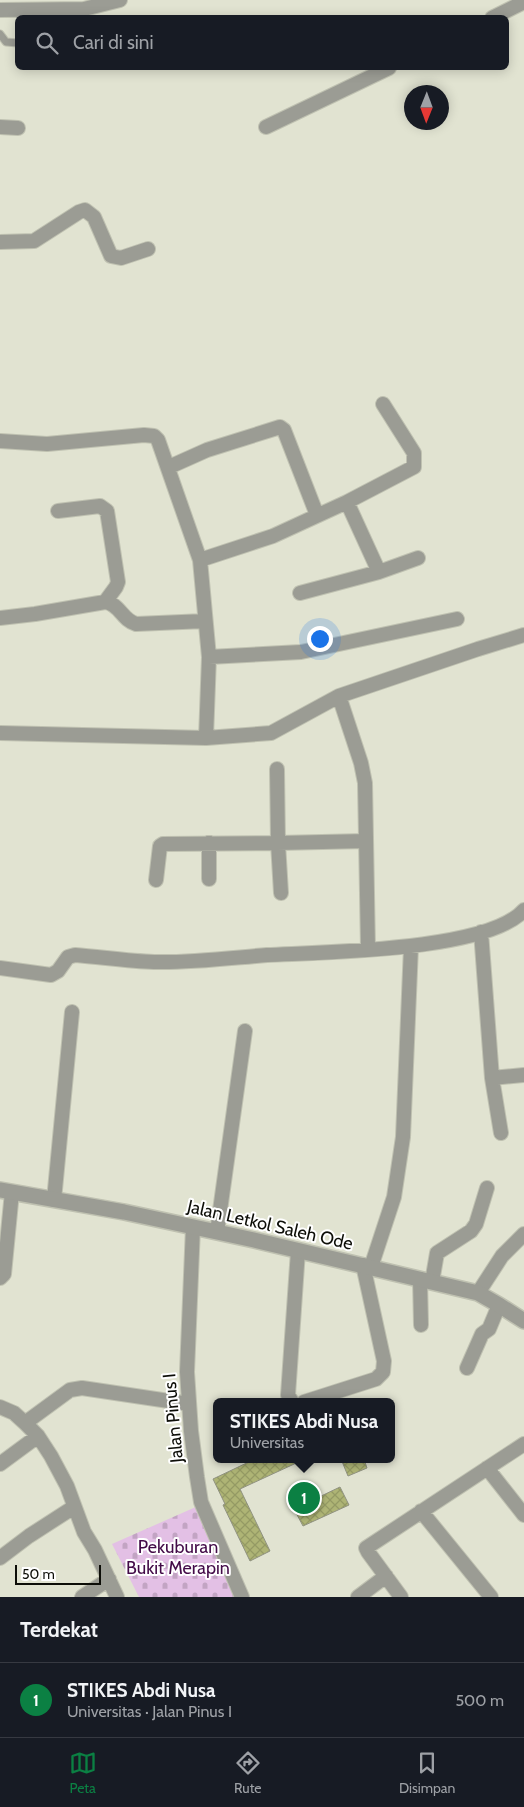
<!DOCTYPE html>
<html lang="id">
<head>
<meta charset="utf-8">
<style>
  :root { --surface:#171b24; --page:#20242c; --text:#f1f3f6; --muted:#9ea1a6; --line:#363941; --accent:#0b8043 }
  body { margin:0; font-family:Cabin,sans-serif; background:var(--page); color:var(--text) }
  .compass { position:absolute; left:404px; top:85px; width:45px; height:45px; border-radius:50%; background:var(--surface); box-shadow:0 2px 12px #0003; rotate:181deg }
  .scale { position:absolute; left:15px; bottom:12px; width:86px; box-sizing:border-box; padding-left:5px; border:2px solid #0d0e08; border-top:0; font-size:14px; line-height:18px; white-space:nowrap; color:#0d0e08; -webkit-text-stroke:4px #fff; paint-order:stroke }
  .you { position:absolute; left:319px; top:638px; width:18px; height:18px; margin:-12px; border:4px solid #fff; border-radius:50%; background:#1a73e8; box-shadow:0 0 0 8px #1a73e833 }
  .badge { display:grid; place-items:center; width:32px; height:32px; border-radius:50%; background:var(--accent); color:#fff; font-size:16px; font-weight:700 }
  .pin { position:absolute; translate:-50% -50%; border:2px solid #fff; box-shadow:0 1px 5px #0006 }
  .popup { position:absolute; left:213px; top:1398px; width:182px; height:65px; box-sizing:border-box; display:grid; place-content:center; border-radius:8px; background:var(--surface); filter:drop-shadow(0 1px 4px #0005); font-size:16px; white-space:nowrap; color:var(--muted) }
  .popup b { font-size:19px; color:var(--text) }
  .popup::after { content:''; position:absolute; left:50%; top:100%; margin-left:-10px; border:10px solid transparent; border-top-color:var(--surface) }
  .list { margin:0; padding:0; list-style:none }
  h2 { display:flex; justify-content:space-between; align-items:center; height:65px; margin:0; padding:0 20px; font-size:21px }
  h2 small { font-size:16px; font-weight:400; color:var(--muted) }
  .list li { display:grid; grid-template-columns:32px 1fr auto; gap:15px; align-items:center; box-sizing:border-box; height:75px; padding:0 20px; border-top:1px solid var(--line) }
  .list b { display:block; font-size:19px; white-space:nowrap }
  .list p { margin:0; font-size:16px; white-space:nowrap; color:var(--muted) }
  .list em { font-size:16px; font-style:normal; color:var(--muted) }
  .icon { flex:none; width:28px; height:28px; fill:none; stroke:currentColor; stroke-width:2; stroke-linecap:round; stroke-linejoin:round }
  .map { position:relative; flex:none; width:524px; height:1597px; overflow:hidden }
  .search { position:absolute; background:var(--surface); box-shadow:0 2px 12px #0003; left:15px; right:15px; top:15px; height:55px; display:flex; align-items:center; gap:12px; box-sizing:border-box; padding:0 18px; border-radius:8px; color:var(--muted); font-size:19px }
  .sheet { height:140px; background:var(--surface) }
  nav { display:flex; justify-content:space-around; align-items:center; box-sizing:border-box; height:70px; border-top:1px solid var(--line); background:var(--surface); font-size:14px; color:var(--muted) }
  nav a { display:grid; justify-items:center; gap:2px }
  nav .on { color:var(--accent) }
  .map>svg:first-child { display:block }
</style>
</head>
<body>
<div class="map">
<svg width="524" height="1597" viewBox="0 0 524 1597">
  <defs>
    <pattern id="cemetery-stones" width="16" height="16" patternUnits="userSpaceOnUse" patternTransform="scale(1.25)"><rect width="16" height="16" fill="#e3c0e5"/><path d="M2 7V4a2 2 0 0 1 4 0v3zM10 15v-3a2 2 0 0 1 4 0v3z" fill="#c2a4c3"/></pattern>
    <pattern id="building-cross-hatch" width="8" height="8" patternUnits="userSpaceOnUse" patternTransform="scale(1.25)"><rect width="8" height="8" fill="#aeb475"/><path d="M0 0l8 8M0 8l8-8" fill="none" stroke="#949a64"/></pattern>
  </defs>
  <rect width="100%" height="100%" fill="#e1e3d1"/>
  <path fill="url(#cemetery-stones)" d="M 198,1506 L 240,1597 L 139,1597 L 112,1544 Z"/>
  <path fill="url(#building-cross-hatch)" stroke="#909281" d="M 255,1459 L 305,1459 L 240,1489 L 270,1551 L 250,1561 L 223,1505 L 225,1504 L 213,1479 Z
    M 341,1459 L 364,1459 L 367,1468 L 348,1476 Z
    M 340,1487 L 349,1505 L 303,1526 L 294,1509 Z"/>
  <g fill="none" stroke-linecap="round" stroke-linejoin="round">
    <defs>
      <path id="service" d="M 0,34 L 6,42 L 18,43"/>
      <path id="minor" d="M 0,10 L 84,9 L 120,0
        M 492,18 L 524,2
        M 0,127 L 18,128
        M 266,127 L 389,68
        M 0,242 L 34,241 L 79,212 L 85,210 L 94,217 L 111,256 L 121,258 L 148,249
        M 0,441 L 47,444 L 144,435 L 154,436 L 158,440 L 200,560 L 209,657 L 206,738
        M 169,467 L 207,450 L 280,427 L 284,430 L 317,515
        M 347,502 L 379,572
        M 58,511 L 100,506 L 107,511 L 118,582 L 116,587 L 105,602
        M 200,560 L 273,536 L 347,502 L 414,467 L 414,453 L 383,404
        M 300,593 L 379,572 L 418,558
        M 0,618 L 35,614 L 105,602 C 119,603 122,620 136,624 L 205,621
        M 209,657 L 301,652 L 457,619
        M 339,696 L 361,763 L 365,783 L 368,949
        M 0,733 L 206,738 L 271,733 L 339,696 L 478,649 L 524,635
        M 277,769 L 278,843 L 281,893
        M 209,879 L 209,843
        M 156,880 L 160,846 L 163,844 L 278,843 L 366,841
        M 481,932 L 492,1078 L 524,1075
        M 0,968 L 51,975 L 58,971 L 68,957 L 75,955 C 101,957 128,961 154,962 C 191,963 230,958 267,955 C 324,952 488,951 524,910
        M 492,1078 L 501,1133
        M 54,1200 L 72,1012
        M 193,1227 L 187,1372 L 191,1431 L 197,1477 L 201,1502 L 242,1597
        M 217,1232 L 245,1031
        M 371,1267 L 394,1197 L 403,1137 L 411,947
        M 0,1278 L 4,1274 L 12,1192
        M 420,1279 L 421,1325
        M 432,1282 L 437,1253 L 471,1231 L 476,1224 L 487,1188
        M 478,1293 L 502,1256 L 524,1234
        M 467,1368 L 482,1334 L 489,1329 L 499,1305
        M 292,1402 L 288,1395 L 298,1251
        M 304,1402 L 376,1379 L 383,1372 L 384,1361 L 363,1265
        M 0,1407 L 14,1413 L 25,1423 L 38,1436 L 51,1456 L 67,1486 L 84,1532 L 95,1550 L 117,1597
        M 25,1423 L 70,1390 L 82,1388 L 189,1404
        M 0,1464 L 38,1436
        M 487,1468 L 524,1515
        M 421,1511 L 491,1597
        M 0,1558 L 29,1536 L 74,1507
        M 82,1597 L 109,1579
        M 358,1597 L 386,1576
        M 401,1597 L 368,1552 L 366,1548 L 524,1444"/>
      <path id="tertiary" d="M 0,1190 L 124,1212 L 254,1240 L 478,1293 L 499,1305 L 524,1321"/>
    </defs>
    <use href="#service" stroke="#bfc1b1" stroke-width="9"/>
    <use href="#minor" stroke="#bfc1b1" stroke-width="16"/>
    <use href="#tertiary" stroke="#bfc1b1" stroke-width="18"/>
    <use href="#service" stroke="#9b9c94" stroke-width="7"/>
    <use href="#minor" stroke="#9b9c94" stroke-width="14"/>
    <use href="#tertiary" stroke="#9b9c94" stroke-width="15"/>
  </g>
  <g text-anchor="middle" stroke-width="4" stroke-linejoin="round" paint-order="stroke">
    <g font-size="18" fill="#0d0e08" stroke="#fff">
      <text transform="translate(270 1225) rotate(13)" y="6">Jalan Letkol Saleh Ode</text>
      <text transform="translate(173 1418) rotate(-95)" y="6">Jalan Pinus I</text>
    </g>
    <g font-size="18" fill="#430b48" stroke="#fff">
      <text x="178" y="1553">Pekuburan<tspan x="178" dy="21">Bukit Merapin</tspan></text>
    </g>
  </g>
</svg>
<svg class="compass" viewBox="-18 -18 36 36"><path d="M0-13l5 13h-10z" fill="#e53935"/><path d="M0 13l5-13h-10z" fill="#9ea1a6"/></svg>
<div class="scale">50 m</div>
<div class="you"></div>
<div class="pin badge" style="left:304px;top:1498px">1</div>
<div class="popup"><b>STIKES Abdi Nusa</b>Universitas</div>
<div class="search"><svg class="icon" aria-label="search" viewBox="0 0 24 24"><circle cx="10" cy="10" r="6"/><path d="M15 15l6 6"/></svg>Cari di sini</div>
</div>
<section class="sheet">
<h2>Terdekat<small></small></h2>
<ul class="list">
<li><span class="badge">1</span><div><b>STIKES Abdi Nusa</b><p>Universitas · Jalan Pinus I</p></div><em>500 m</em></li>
</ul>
</section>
<nav>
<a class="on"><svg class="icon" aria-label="map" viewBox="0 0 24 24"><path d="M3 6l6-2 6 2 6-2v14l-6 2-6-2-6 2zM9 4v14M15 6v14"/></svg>Peta</a>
<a><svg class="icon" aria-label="directions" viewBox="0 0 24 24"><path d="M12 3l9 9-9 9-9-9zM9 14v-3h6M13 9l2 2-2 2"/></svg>Rute</a>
<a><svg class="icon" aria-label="saved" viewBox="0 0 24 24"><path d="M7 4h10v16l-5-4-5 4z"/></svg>Disimpan</a>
</nav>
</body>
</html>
